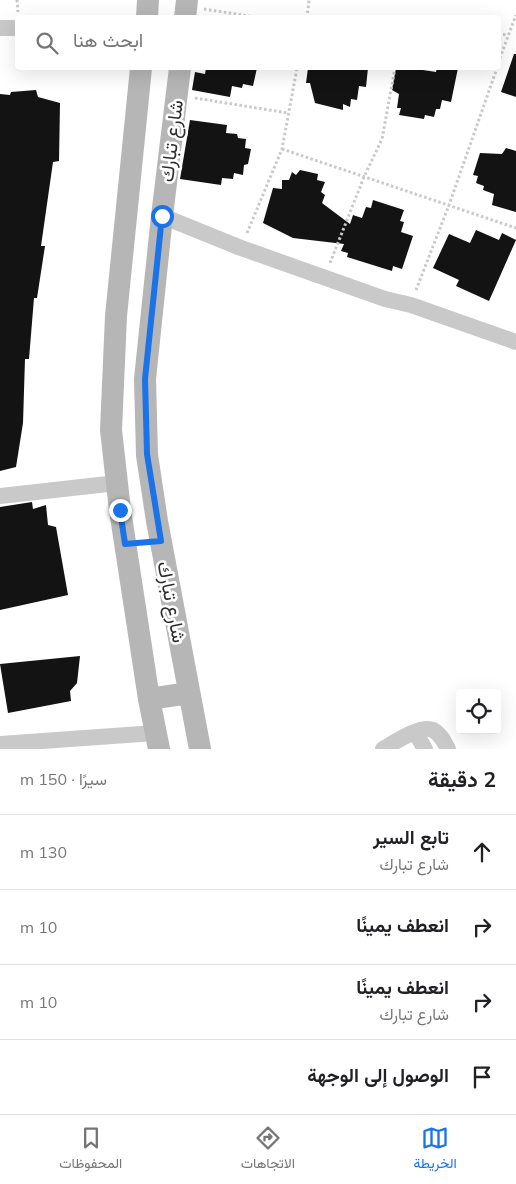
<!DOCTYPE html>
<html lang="ar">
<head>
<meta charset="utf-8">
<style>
  :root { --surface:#fff; --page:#f6f6f6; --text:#202124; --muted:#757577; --line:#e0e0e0; --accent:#1a73e8 }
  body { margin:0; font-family:Mulish,Vazirmatn,sans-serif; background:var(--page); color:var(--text); direction:rtl }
  .controls { position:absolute; right:15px; bottom:15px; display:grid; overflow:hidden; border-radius:5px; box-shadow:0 5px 20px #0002 }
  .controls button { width:45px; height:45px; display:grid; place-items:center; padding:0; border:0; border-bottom:1px solid var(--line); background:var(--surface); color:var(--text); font:25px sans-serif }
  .stop { position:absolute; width:15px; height:15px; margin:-11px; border:4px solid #1a73e8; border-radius:50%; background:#fff }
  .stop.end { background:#1a73e8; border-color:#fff; box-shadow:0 1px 5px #0008 }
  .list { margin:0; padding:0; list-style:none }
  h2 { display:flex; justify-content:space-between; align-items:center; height:65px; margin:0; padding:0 20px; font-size:21px }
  h2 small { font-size:16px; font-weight:400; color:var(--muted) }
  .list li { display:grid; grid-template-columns:32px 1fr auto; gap:15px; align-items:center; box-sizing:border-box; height:75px; padding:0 20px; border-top:1px solid var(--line) }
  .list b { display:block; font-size:19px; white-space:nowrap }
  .list p { margin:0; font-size:16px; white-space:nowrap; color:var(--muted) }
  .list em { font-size:16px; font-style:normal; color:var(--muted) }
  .icon { flex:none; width:28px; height:28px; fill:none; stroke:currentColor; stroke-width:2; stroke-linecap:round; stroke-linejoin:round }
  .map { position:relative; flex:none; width:516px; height:749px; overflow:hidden; direction:ltr }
  .search { position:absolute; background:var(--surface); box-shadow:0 5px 20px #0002; left:15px; right:15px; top:15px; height:55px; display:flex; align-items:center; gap:12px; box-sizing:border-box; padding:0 18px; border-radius:5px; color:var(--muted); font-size:19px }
  .sheet { height:365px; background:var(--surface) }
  nav { display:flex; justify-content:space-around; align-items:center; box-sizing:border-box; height:70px; border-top:1px solid var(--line); background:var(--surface); font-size:14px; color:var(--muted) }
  nav a { display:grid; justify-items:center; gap:2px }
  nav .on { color:var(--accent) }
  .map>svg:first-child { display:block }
</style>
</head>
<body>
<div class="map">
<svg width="516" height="749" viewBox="0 0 516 749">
  <rect width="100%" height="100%" fill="#fff"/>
  <path fill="#131313" d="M 514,54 L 516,54 L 516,97 L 501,92 Z
    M 206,68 L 257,68 L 253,86 L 243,84 L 242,88 L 232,86 L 230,97 L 192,90 L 195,72 L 205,74 Z
    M 308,68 L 368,68 L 366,87 L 359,86 L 357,100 L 351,99 L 350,107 L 343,104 L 343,110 L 315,103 L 310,83 L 306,83 Z
    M 396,68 L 410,68 L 436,72 L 437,68 L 458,68 L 451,102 L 442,100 L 440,109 L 436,109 L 434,117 L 425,115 L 424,119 L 399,115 L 401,108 L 397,108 L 399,94 L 392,90 Z
    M 36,90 L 38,97 L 60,103 L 59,161 L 53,162 L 41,246 L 45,246 L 37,298 L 34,298 L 29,359 L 25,359 L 23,423 L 16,467 L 0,471 L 0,94 L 10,95 L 11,92 Z
    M 190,120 L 227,125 L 226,133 L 237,134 L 238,138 L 246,139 L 245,148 L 251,149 L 248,164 L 244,165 L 243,175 L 234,173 L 233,179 L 222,178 L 221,185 L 180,179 Z
    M 506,148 L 516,151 L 516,212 L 492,205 L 494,194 L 483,190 L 484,186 L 476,183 L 478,176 L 473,175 L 480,153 L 502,154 Z
    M 300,170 L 318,174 L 317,180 L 325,182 L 321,192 L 325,195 L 322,203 L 350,224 L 353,215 L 362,218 L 366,207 L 371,208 L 373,200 L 404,210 L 400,221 L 404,222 L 401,232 L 413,236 L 402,269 L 393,266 L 392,271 L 347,257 L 348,253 L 341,251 L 344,244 L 293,238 L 263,223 L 273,188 L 282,189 L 282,180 L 289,180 L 292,172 L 296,175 Z
    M 476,230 L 499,240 L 502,233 L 516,240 L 489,301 L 456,286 L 459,280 L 433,268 L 449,234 L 470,243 Z
    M 32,502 L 33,509 L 46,505 L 48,525 L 56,527 L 68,595 L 0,610 L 0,507 Z
    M 80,656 L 77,683 L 70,691 L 71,701 L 8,713 L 0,664 Z"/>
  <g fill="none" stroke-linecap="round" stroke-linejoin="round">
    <path stroke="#c9c9c9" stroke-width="3" stroke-dasharray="2.5 2.5" stroke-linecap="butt" d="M 17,0 L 18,12
      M 204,9 L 261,18
      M 307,18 L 309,0
      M 498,34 L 508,35
      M 498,63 L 516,15
      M 195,98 L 288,113
      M 282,149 L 516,228
      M 247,233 L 282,149 L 297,68
      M 330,263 L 364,177 L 382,139 L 395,68
      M 416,290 L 449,205 L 497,68"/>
    <path stroke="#c9c9c9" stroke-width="16" d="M 0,28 L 18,28
      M 162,216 L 241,248 L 385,299 L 411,305 L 516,342
      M 0,496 L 117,483
      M 415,732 L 425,749
      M 0,744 L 155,733
      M 383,749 C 394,743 421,724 433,730 C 441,734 444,742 448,749"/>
    <path stroke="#b6b6b6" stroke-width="22" d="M 147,18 L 148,0
      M 185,18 L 187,0
      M 141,68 L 116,316 L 111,430 L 120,510 L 149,699 L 159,749
      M 180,68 L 162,216 L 145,379 L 147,455 L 157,521 L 200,749
      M 149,699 L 189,693"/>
  </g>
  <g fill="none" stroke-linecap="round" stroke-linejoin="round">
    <path stroke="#1a73e8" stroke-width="6" d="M 120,510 L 125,544 L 161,541 L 147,454 L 145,379 L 162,216"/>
  </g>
  <g text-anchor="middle" stroke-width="5" stroke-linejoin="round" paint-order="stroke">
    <g font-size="19" fill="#2c2c2c" stroke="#fff">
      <text transform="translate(171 141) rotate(-83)" y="7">شارع تبارك</text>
      <text transform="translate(172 602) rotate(79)" y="7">شارع تبارك</text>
    </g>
  </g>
</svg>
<div class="controls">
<button><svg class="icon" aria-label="locate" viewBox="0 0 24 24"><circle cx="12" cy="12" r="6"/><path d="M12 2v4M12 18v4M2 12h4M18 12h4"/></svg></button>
</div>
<div class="stop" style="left:162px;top:216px"></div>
<div class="stop end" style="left:120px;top:510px"></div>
<div class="search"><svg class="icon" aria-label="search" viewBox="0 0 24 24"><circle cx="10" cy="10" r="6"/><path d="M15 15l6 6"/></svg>ابحث هنا</div>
</div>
<section class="sheet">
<h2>2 دقيقة<small>سيرًا · 150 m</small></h2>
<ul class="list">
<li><svg class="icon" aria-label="ahead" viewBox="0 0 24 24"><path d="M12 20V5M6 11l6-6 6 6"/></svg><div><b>تابع السير</b><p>شارع تبارك</p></div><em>130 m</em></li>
<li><svg class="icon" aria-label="right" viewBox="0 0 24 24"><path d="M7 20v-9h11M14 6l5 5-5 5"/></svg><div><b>انعطف يمينًا</b></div><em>10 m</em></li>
<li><svg class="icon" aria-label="right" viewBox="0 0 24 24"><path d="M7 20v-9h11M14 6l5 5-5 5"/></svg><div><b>انعطف يمينًا</b><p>شارع تبارك</p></div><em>10 m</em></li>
<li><svg class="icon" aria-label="arrive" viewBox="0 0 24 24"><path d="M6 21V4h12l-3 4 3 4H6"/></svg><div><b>الوصول إلى الوجهة</b></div></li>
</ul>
</section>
<nav>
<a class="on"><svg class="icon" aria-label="map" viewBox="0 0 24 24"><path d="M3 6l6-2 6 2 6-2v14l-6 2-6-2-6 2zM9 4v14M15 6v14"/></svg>الخريطة</a>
<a><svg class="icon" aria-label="directions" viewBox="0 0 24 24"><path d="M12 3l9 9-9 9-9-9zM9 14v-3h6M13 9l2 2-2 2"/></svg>الاتجاهات</a>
<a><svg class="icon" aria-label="saved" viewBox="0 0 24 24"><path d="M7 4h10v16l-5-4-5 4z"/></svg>المحفوظات</a>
</nav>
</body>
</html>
